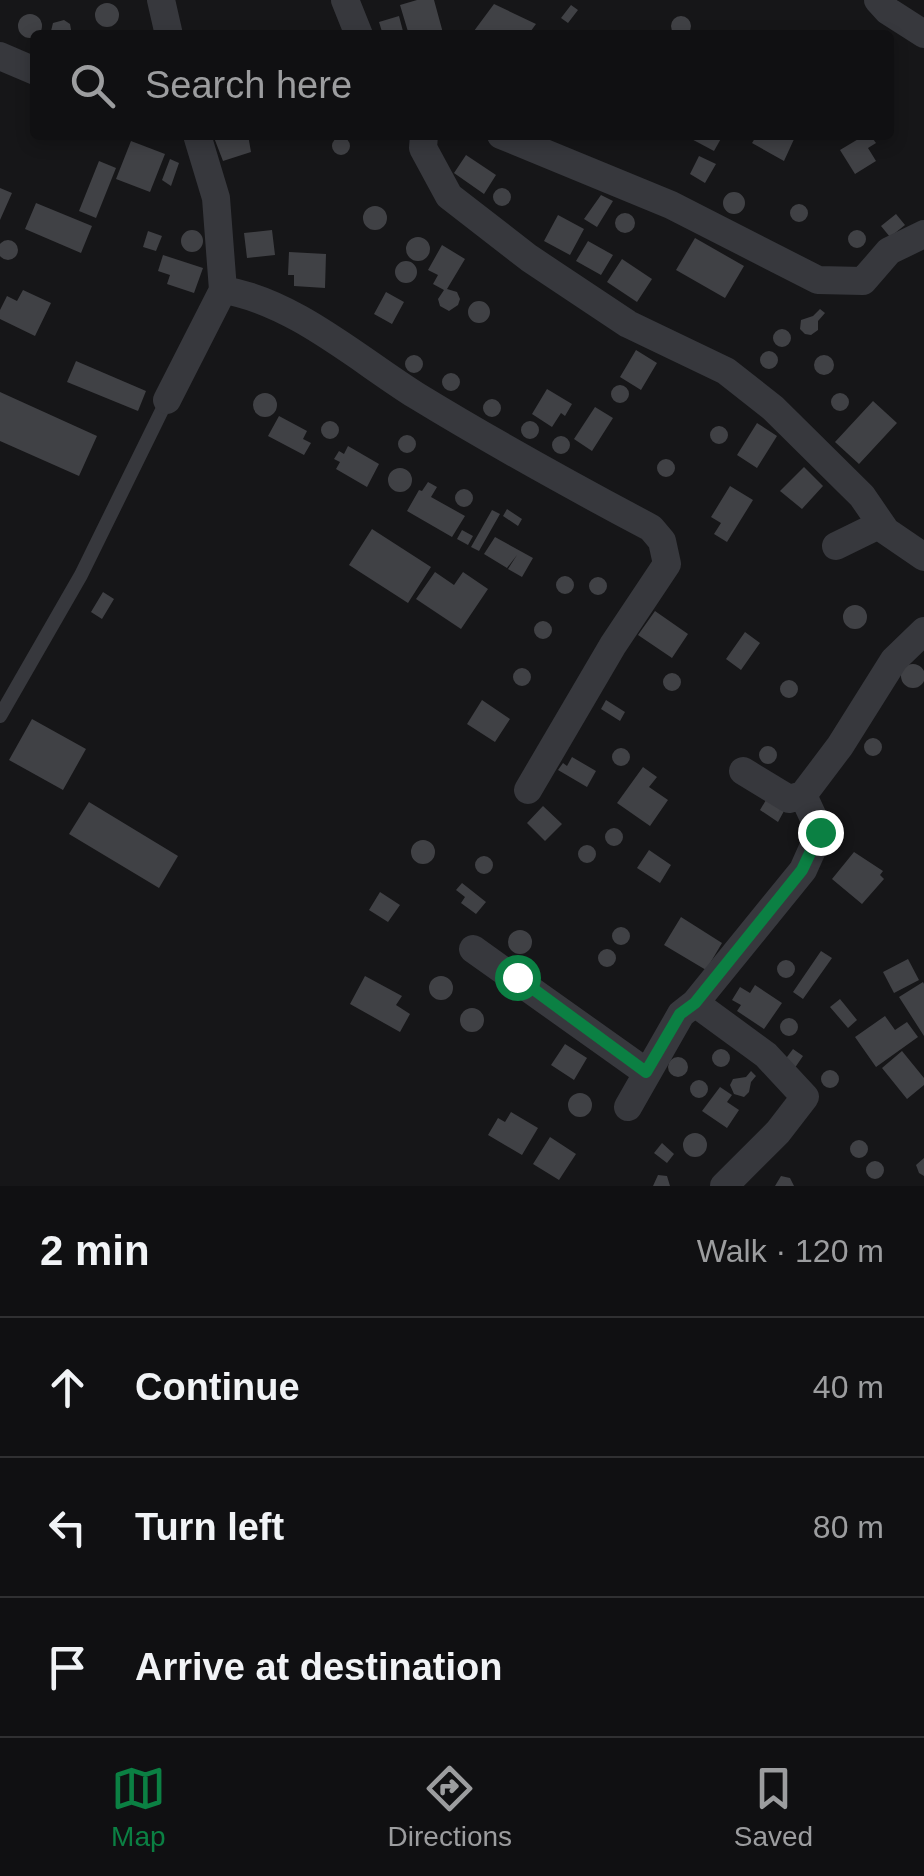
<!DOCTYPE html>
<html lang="en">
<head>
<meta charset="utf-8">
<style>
  :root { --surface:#101012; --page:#19191b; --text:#f1f3f6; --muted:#9c9d9f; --line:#303032; --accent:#0b8043 }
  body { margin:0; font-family:Arial,sans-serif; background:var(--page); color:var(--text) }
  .stop { position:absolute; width:30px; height:30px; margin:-22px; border:8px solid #0b8043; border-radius:50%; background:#fff }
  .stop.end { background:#0b8043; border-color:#fff; box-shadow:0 2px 10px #0008 }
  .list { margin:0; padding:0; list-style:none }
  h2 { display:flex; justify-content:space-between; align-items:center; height:130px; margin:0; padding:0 40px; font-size:42px }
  h2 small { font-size:32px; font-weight:400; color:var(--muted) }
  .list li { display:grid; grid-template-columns:65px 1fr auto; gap:30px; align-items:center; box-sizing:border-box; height:140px; padding:0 40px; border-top:2px solid var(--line) }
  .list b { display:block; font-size:38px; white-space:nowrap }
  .list em { font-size:32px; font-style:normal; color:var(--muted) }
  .icon { flex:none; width:55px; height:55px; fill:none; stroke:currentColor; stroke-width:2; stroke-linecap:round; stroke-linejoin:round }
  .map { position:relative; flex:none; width:924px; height:1186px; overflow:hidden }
  .search { position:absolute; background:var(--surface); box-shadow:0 5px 15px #0003; left:30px; right:30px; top:30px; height:110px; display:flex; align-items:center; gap:25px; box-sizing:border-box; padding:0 35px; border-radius:10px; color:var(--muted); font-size:38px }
  .sheet { height:550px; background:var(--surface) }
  nav { display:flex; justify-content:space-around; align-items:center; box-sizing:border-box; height:140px; border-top:2px solid var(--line); background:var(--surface); font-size:28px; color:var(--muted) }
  nav a { display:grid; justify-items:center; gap:5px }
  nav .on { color:var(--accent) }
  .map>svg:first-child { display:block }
</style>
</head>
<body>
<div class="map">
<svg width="924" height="1186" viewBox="0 0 924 1186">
  <rect width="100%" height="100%" fill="#161618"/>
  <path fill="#404145" d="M 417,0 L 434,0 L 443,33 L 409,35 L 400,5 Z
    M95 15a12 12 0 1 1 24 0a12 12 0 1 1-24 0Z
    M 494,4 L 536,24 L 528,35 L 471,35 Z
    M 571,5 L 578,10 L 568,23 L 561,18 Z
    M18 26a12 12 0 1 1 24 0a12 12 0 1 1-24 0Z
    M671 26a10 10 0 1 1 20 0a10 10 0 1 1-20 0Z
    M 399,16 L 404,35 L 383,35 L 379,22 Z
    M 64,20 L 70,24 L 72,35 L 50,35 L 53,23 Z
    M 213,135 L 232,135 L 225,139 L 248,135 L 251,152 L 223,161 Z
    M 684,135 L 723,135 L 714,151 Z
    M 757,135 L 791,135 L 795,137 L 784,161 L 752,143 Z
    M 865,135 L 870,135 L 876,143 L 868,148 L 876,161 L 855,174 L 840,150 Z
    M332 146a9 9 0 1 1 18 0a9 9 0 1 1-18 0Z
    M 131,141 L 165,154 L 150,192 L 116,179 Z
    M 466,155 L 496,175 L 484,194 L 454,173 Z
    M 699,156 L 716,164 L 705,183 L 690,174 Z
    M 170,159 L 179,163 L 171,186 L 162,180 Z
    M 99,161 L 116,168 L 96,218 L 79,211 Z
    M493 197a9 9 0 1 1 18 0a9 9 0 1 1-18 0Z
    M 0,188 L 12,193 L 0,220 Z
    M723 203a11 11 0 1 1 22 0a11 11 0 1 1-22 0Z
    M 601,195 L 613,201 L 597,227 L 584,219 Z
    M 36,203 L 92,226 L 81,253 L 25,229 Z
    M790 213a9 9 0 1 1 18 0a9 9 0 1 1-18 0Z
    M363 218a12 12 0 1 1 24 0a12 12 0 1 1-24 0Z
    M615 223a10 10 0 1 1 20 0a10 10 0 1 1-20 0Z
    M 896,214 L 905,225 L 890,237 L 881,226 Z
    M 558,215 L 584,229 L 570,255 L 544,241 Z
    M181 241a11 11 0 1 1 22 0a11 11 0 1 1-22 0Z
    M 272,230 L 275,255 L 247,258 L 244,233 Z
    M848 239a9 9 0 1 1 18 0a9 9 0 1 1-18 0Z
    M 148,231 L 162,236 L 156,251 L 143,247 Z
    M406 249a12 12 0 1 1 24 0a12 12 0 1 1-24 0Z
    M 695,238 L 744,266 L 725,298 L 676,270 Z
    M-2 250a10 10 0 1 1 20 0a10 10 0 1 1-20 0Z
    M 588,241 L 613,255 L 601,275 L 576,261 Z
    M 442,245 L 465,259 L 447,289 L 457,292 L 460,299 L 458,305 L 449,311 L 440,306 L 438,299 L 444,290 L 433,284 L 438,275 L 428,270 Z
    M 289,252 L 326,254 L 325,288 L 294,286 L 294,275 L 288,275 Z
    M 163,255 L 203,268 L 194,293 L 167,284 L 170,275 L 158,271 Z
    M 622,259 L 652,279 L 637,302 L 607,282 Z
    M395 272a11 11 0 1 1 22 0a11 11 0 1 1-22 0Z
    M 23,290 L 51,303 L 35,336 L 0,319 L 0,310 L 7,296 L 17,301 Z
    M 386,292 L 404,302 L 392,324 L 374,314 Z
    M468 312a11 11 0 1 1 22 0a11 11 0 1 1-22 0Z
    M 820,309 L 825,313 L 818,321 L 818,330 L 811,335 L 805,334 L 800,329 L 801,320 L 813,316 Z
    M773 338a9 9 0 1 1 18 0a9 9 0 1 1-18 0Z
    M 636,350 L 657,363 L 641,390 L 620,377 Z
    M760 360a9 9 0 1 1 18 0a9 9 0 1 1-18 0Z
    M405 364a9 9 0 1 1 18 0a9 9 0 1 1-18 0Z
    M814 365a10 10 0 1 1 20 0a10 10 0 1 1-20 0Z
    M 76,361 L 146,391 L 138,411 L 67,382 Z
    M442 382a9 9 0 1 1 18 0a9 9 0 1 1-18 0Z
    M611 394a9 9 0 1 1 18 0a9 9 0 1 1-18 0Z
    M 547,389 L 572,404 L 565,416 L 561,413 L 552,427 L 532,414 Z
    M 0,392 L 97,436 L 79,476 L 0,441 Z
    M253 405a12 12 0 1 1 24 0a12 12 0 1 1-24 0Z
    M831 402a9 9 0 1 1 18 0a9 9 0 1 1-18 0Z
    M483 408a9 9 0 1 1 18 0a9 9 0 1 1-18 0Z
    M 873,401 L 897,423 L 859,464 L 835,442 Z
    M 595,407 L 613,418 L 592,451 L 574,439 Z
    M 279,416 L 307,431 L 303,439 L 311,443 L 304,455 L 268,436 Z
    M521 430a9 9 0 1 1 18 0a9 9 0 1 1-18 0Z
    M321 430a9 9 0 1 1 18 0a9 9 0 1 1-18 0Z
    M 757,423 L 777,436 L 757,468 L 737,455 Z
    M710 435a9 9 0 1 1 18 0a9 9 0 1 1-18 0Z
    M398 444a9 9 0 1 1 18 0a9 9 0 1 1-18 0Z
    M552 445a9 9 0 1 1 18 0a9 9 0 1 1-18 0Z
    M 348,446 L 379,464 L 367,487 L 336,469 L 340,462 L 334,459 L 339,451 L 344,454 Z
    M657 468a9 9 0 1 1 18 0a9 9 0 1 1-18 0Z
    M 804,467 L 823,486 L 802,509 L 780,491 Z
    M388 480a12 12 0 1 1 24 0a12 12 0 1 1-24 0Z
    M 428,482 L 437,487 L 431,497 L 465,516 L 452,537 L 407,511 L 419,490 L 422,491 Z
    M 730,486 L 753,500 L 727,542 L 714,534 L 721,523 L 711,517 Z
    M455 498a9 9 0 1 1 18 0a9 9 0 1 1-18 0Z
    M 507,509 L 522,519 L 518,526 L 503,516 Z
    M 492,510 L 500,514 L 479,551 L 471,547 Z
    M 372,529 L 431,567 L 408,603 L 349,565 Z
    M 462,530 L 473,536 L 468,545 L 457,539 Z
    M 495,537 L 533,558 L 522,577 L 508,569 L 517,555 L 507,568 L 484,554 Z
    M 435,572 L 454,585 L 463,572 L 488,589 L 461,629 L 416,599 Z
    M556 585a9 9 0 1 1 18 0a9 9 0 1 1-18 0Z
    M589 586a9 9 0 1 1 18 0a9 9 0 1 1-18 0Z
    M 103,592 L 114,599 L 102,619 L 91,612 Z
    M843 617a12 12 0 1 1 24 0a12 12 0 1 1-24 0Z
    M 655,611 L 688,634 L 672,658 L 638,635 Z
    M534 630a9 9 0 1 1 18 0a9 9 0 1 1-18 0Z
    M 745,632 L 760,643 L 741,670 L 726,659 Z
    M901 676a12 12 0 1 1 24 0a12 12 0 1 1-24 0Z
    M513 677a9 9 0 1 1 18 0a9 9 0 1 1-18 0Z
    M663 682a9 9 0 1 1 18 0a9 9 0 1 1-18 0Z
    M780 689a9 9 0 1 1 18 0a9 9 0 1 1-18 0Z
    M 482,700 L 510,719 L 495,742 L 467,724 Z
    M 606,700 L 625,712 L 620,721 L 601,709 Z
    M 32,719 L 86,749 L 63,790 L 9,760 Z
    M864 747a9 9 0 1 1 18 0a9 9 0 1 1-18 0Z
    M759 755a9 9 0 1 1 18 0a9 9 0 1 1-18 0Z
    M612 757a9 9 0 1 1 18 0a9 9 0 1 1-18 0Z
    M 572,757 L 596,771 L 587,787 L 558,770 L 563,763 L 567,766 Z
    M 643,767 L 657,777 L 649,787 L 668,800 L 650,826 L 617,803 Z
    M 766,800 L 784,811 L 778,822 L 760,810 Z
    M 89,802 L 178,856 L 159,888 L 69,834 Z
    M 543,806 L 562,824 L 545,841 L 527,823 Z
    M605 837a9 9 0 1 1 18 0a9 9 0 1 1-18 0Z
    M411 852a12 12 0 1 1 24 0a12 12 0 1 1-24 0Z
    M578 854a9 9 0 1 1 18 0a9 9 0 1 1-18 0Z
    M 649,850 L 671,865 L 660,883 L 637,868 Z
    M 854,852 L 883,871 L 880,875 L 884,879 L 862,904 L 832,879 Z
    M475 865a9 9 0 1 1 18 0a9 9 0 1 1-18 0Z
    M 462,883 L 486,902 L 476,914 L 461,903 L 465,897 L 456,890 Z
    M 380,892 L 400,905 L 388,922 L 369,910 Z
    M 681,917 L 722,943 L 706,970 L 664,945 Z
    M612 936a9 9 0 1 1 18 0a9 9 0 1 1-18 0Z
    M508 942a12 12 0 1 1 24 0a12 12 0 1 1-24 0Z
    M598 958a9 9 0 1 1 18 0a9 9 0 1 1-18 0Z
    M 821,951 L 832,958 L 803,999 L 793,992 Z
    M 908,959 L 919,980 L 894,993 L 883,972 Z
    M777 969a9 9 0 1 1 18 0a9 9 0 1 1-18 0Z
    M 365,976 L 402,996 L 396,1005 L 410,1014 L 400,1032 L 350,1004 Z
    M429 988a12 12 0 1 1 24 0a12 12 0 1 1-24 0Z
    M 923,982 L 924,984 L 924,1036 L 899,997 Z
    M 755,985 L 782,1003 L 764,1029 L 737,1011 L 741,1005 L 732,1000 L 740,987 L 750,993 Z
    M 840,999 L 857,1020 L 848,1028 L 830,1007 Z
    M460 1020a12 12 0 1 1 24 0a12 12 0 1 1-24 0Z
    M 885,1016 L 895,1030 L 907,1022 L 918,1037 L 876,1067 L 855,1037 Z
    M780 1027a9 9 0 1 1 18 0a9 9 0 1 1-18 0Z
    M 565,1044 L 587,1058 L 574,1080 L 551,1065 Z
    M712 1058a9 9 0 1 1 18 0a9 9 0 1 1-18 0Z
    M 793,1049 L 803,1056 L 792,1072 L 781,1065 Z
    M 902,1051 L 924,1078 L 924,1085 L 907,1099 L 882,1068 Z
    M668 1067a10 10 0 1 1 20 0a10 10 0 1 1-20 0Z
    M821 1079a9 9 0 1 1 18 0a9 9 0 1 1-18 0Z
    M 751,1071 L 756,1076 L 751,1082 L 749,1092 L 744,1097 L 734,1094 L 730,1085 L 733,1079 L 746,1077 Z
    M690 1089a9 9 0 1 1 18 0a9 9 0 1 1-18 0Z
    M 720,1087 L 732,1095 L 727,1102 L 739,1110 L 727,1128 L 702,1111 Z
    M568 1105a12 12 0 1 1 24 0a12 12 0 1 1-24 0Z
    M 511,1112 L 538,1128 L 522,1155 L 488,1135 L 498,1118 L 505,1122 Z
    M683 1145a12 12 0 1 1 24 0a12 12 0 1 1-24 0Z
    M 550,1137 L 576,1154 L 559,1180 L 533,1164 Z
    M850 1149a9 9 0 1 1 18 0a9 9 0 1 1-18 0Z
    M 662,1143 L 674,1154 L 667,1163 L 654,1153 Z
    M 924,1158 L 924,1176 L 919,1173 L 916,1165 Z
    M866 1170a9 9 0 1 1 18 0a9 9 0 1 1-18 0Z
    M 658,1175 L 667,1176 L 670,1186 L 653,1186 Z
    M 781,1176 L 790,1178 L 794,1186 L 775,1186 Z"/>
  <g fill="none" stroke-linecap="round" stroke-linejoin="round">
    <path stroke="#37383d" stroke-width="14" d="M 0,716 L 81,575 L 167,400"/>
    <path stroke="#37383d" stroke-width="28" d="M 161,0 L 169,35
      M 345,0 L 359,35
      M 878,0 L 888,11 L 924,34
      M 0,56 L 35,71
      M 424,135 L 423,148 L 449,196 L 529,258 L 628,324 L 726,371 L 773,408 L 862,496 L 886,531 L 924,557
      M 501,135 L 671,205 L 818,280 L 863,281 L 889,251 L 924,234
      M 223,290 C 293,301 358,359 417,396 C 494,443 572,486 651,528 L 662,541 L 667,564 L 613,645 L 528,790
      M 167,400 L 223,290 L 216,198 L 197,135
      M 836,546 L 881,524
      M 743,771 L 789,799 L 803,795
      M 473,949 L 646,1072
      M 695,1003 L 766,1055 L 805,1097 L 778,1132 L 724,1186
      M 628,1107 L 681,1014 L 695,1003 L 803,870 L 820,832 L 803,795 L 840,746 L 894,660 L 924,631"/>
  </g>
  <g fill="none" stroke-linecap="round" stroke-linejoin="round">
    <path stroke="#0b8043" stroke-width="12" d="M 517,977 L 646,1072 L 680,1014 L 695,1003 L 802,870 L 820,832"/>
  </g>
</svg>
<div class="stop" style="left:517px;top:977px"></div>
<div class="stop end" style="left:820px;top:832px"></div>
<div class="search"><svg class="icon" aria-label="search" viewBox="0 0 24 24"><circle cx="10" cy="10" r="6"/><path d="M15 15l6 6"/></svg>Search here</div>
</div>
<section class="sheet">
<h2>2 min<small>Walk · 120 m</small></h2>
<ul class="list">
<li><svg class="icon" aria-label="ahead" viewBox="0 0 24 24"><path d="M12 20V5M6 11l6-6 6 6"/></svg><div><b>Continue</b></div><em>40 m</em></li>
<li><svg class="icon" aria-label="left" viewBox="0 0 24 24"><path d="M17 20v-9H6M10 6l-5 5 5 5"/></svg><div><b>Turn left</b></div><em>80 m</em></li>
<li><svg class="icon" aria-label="arrive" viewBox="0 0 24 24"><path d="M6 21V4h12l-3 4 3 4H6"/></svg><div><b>Arrive at destination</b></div></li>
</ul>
</section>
<nav>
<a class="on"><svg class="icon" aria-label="map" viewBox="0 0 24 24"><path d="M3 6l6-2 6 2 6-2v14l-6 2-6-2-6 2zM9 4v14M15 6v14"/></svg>Map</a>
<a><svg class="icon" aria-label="directions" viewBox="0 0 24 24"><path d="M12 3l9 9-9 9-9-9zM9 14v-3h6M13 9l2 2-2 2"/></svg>Directions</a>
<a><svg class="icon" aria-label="saved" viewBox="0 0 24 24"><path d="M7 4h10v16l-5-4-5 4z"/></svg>Saved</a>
</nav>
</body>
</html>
